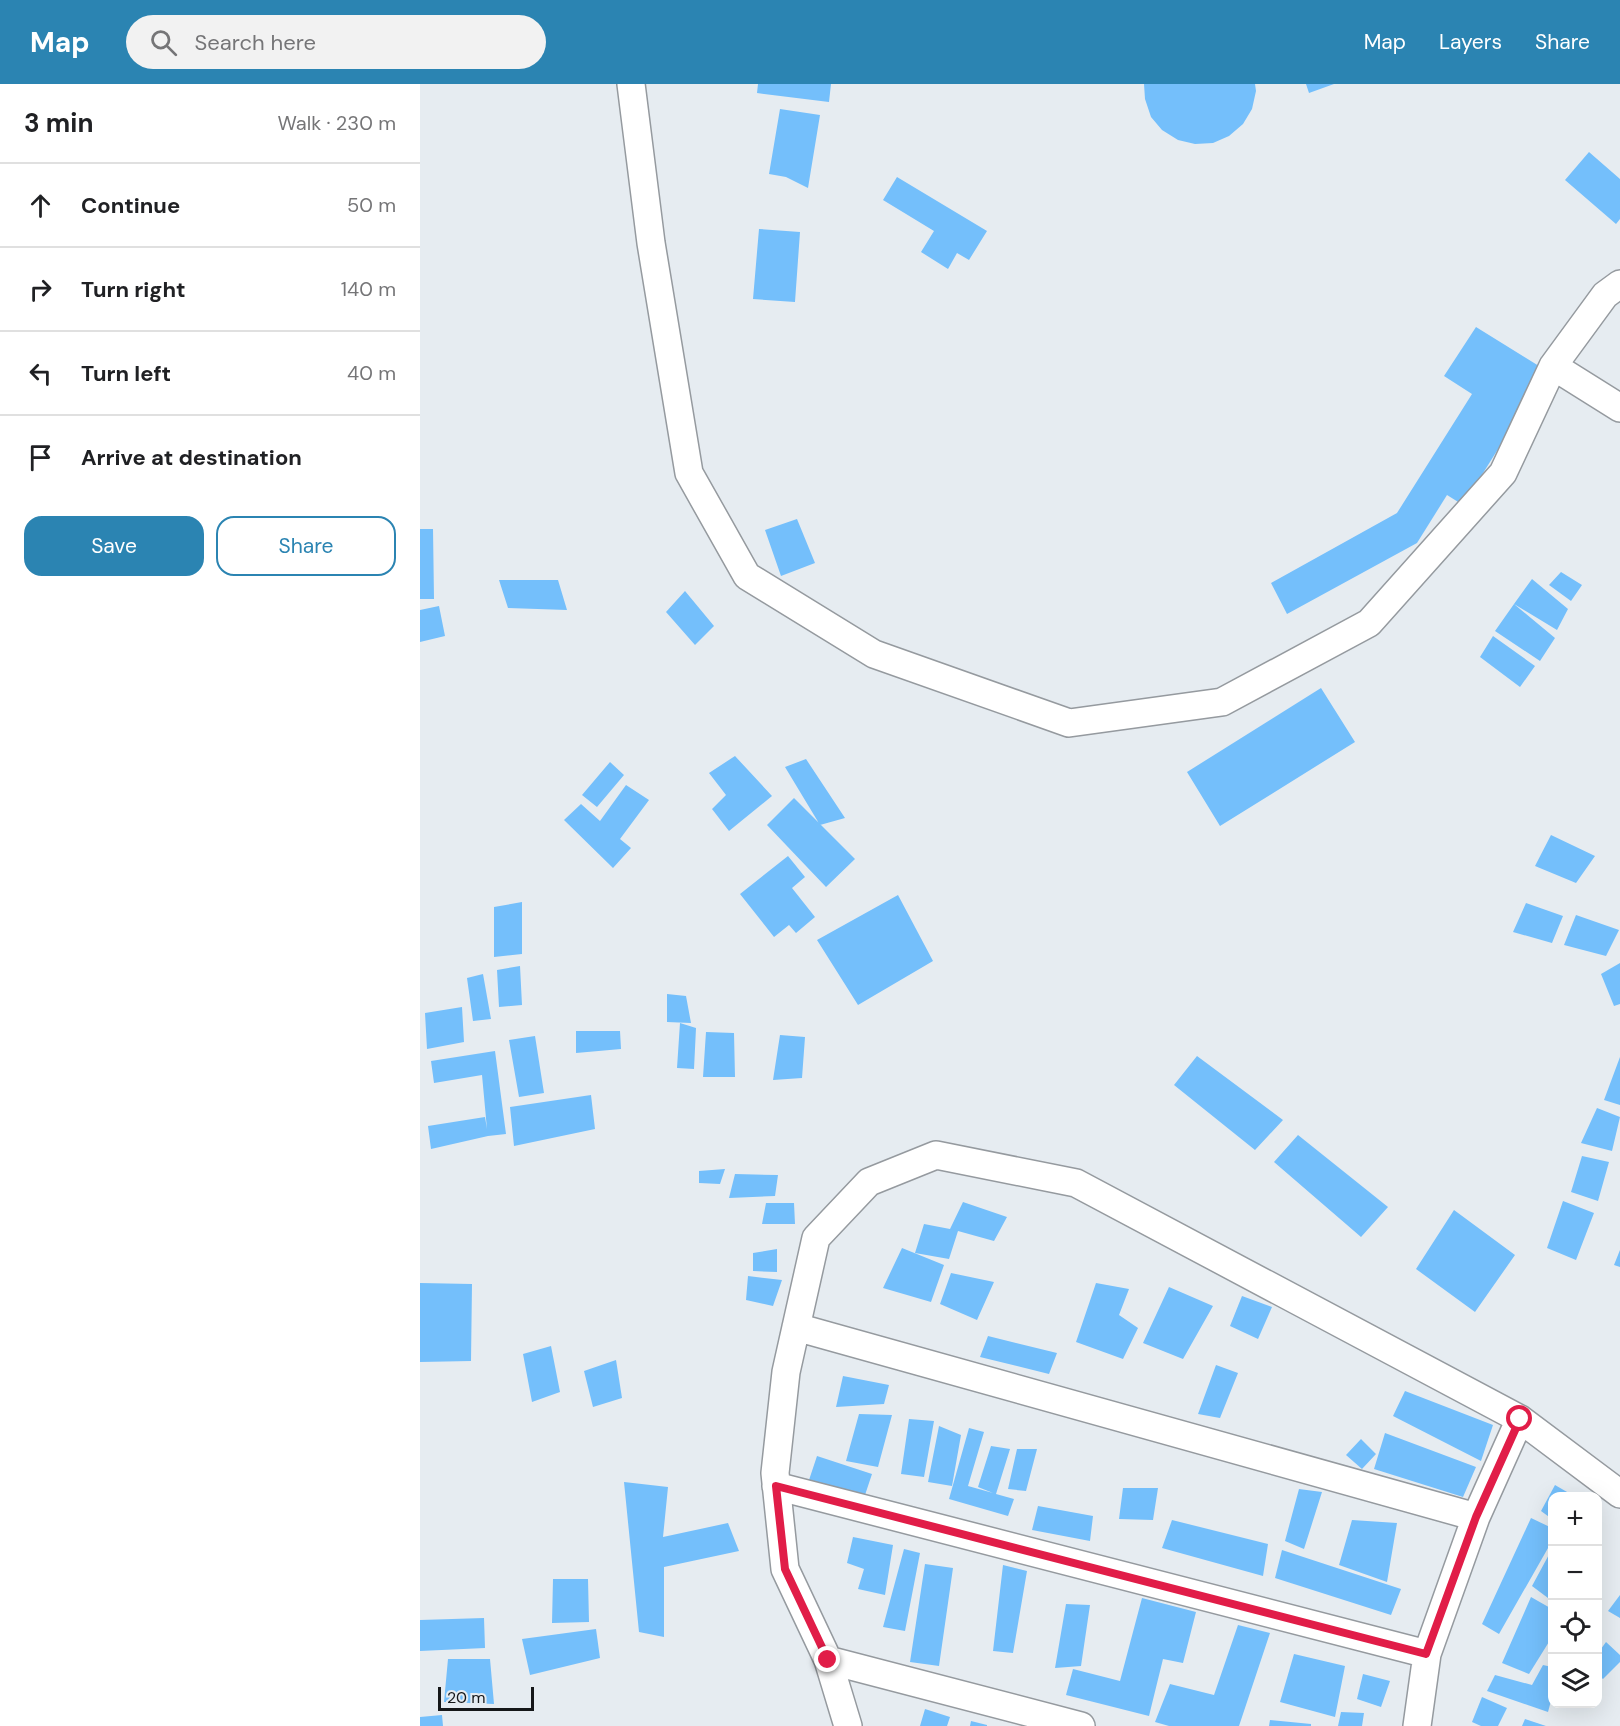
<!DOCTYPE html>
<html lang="en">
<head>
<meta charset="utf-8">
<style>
  :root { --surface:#fff; --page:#f2f2f2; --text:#202124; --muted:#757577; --line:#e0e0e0; --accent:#2b84b2 }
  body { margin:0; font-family:"DM Sans",sans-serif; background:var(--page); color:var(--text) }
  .controls { position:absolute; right:18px; bottom:18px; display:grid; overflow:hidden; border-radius:12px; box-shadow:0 6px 24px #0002 }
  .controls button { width:54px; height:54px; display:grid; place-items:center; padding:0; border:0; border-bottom:2px solid var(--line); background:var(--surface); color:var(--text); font:30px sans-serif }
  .scale { position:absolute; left:18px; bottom:15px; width:96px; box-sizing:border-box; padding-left:6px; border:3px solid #151719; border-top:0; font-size:16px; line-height:21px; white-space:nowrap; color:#151719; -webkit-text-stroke:4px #e6ecf1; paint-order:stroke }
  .stop { position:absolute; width:18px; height:18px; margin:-14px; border:4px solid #e11d48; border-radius:50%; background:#fff }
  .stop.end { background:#e11d48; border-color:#fff; box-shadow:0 2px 6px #0008 }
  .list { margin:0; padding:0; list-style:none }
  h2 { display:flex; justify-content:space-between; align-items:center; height:78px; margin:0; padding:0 24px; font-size:26px }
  h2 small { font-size:20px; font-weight:400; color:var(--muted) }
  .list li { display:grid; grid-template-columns:39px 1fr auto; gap:18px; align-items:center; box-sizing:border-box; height:84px; padding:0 24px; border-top:2px solid var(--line) }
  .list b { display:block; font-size:22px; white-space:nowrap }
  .list em { font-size:20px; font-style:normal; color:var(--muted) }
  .actions { display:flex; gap:12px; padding:18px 24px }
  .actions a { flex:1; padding:14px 0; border:2px solid var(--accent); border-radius:18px; text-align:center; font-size:21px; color:var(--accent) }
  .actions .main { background:var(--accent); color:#fff }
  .icon { flex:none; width:33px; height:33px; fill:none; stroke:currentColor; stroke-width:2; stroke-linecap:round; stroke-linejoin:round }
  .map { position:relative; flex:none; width:1200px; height:1642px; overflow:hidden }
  header { display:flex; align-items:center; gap:36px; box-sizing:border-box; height:84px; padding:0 30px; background:var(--accent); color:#fff }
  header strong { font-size:28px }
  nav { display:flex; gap:33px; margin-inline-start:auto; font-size:21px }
  .search { width:420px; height:54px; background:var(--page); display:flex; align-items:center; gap:15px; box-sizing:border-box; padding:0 21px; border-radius:33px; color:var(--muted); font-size:22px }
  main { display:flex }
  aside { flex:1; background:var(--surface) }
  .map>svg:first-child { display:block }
</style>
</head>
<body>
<header>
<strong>Map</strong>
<div class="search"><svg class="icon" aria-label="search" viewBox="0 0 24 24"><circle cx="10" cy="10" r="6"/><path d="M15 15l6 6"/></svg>Search here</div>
<nav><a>Map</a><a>Layers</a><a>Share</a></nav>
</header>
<main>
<aside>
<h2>3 min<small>Walk · 230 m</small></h2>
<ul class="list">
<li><svg class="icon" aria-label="ahead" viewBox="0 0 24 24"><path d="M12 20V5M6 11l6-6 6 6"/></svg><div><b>Continue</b></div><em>50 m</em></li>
<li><svg class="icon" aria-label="right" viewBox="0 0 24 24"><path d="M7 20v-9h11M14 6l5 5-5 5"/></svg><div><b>Turn right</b></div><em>140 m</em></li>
<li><svg class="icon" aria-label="left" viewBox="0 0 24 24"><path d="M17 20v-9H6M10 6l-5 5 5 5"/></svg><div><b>Turn left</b></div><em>40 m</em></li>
<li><svg class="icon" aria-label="arrive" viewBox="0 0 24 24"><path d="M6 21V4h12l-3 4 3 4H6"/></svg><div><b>Arrive at destination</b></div></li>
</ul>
<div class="actions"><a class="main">Save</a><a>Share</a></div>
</aside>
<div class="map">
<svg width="1200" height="1642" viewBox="0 0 1200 1642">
  <rect width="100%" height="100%" fill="#e6ecf1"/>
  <path fill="#74bffb" d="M 338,0 L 411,0 L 409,18 L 337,9 Z
    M 724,0 L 835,0 L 836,7 L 832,25 L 823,40 L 809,52 L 793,59 L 775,60 L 758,56 L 742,46 L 731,33 L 725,15 Z
    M 886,0 L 914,0 L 889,9 Z
    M 360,25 L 400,31 L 388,104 L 366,93 L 349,90 Z
    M 1169,68 L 1200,95 L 1200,135 L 1196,140 L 1145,96 Z
    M 477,93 L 567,147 L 549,176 L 537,169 L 528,185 L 501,168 L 514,147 L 463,116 Z
    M 339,145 L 380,148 L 375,218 L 333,215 Z
    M 1056,243 L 1127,287 L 1043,421 L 1027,411 L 997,459 L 867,530 L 851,499 L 977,429 L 1052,310 L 1024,292 Z
    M 377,435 L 395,479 L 361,492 L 345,446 Z
    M 0,445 L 13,445 L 14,515 L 0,515 Z
    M 1141,488 L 1162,501 L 1151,517 L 1129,501 Z
    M 1112,495 L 1148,525 L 1137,546 L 1094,520 L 1135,554 L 1120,577 L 1075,547 L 1094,520 Z
    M 79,496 L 138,496 L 147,526 L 88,524 Z
    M 265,507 L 294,542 L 275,561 L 246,528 Z
    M 19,522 L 25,552 L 0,558 L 0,526 Z
    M 1073,552 L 1115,582 L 1100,603 L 1060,573 Z
    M 901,604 L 935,658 L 800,742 L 767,688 Z
    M 315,672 L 352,712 L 309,747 L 292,725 L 306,711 L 289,689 Z
    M 386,675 L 425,734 L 400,741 L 365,683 Z
    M 190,678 L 204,691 L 177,723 L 162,711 Z
    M 206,701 L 229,716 L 200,755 L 211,764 L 193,784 L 144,736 L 161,720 L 180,737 Z
    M 374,714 L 435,775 L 406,803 L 347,741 Z
    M 1131,751 L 1175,772 L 1156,799 L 1115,782 Z
    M 368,772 L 385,793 L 372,804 L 395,833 L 376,849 L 369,841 L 354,853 L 320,810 Z
    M 478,811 L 513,877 L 438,921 L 397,856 Z
    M 102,818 L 102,870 L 74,873 L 74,823 Z
    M 1106,819 L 1143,832 L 1132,859 L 1093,848 Z
    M 1156,831 L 1199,846 L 1186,872 L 1144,861 Z
    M 1200,879 L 1200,920 L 1194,922 L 1181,890 Z
    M 100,882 L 102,921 L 79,923 L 77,886 Z
    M 63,890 L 71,935 L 53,937 L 47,894 Z
    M 247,910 L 266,912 L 271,939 L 247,938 Z
    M 42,923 L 44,958 L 7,965 L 5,929 Z
    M 260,939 L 276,944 L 274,985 L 257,984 Z
    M 156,947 L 200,947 L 201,965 L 156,969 Z
    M 286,948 L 314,949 L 315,993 L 283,993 Z
    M 360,951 L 385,953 L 382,994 L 353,996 Z
    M 115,952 L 124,1009 L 99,1013 L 89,956 Z
    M 75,967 L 86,1050 L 68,1052 L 11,1065 L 8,1042 L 65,1033 L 67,1045 L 62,991 L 14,999 L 11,977 Z
    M 777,972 L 863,1036 L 835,1066 L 754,1001 Z
    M 1200,973 L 1200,1021 L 1184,1016 Z
    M 171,1011 L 175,1045 L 94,1062 L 90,1023 Z
    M 1177,1024 L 1200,1033 L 1192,1067 L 1161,1059 Z
    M 878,1051 L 968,1123 L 941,1153 L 854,1078 Z
    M 1162,1072 L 1189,1078 L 1178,1117 L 1151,1108 Z
    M 305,1085 L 300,1100 L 279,1099 L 279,1087 Z
    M 315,1090 L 358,1091 L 355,1112 L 309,1114 Z
    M 1143,1117 L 1174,1129 L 1156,1176 L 1127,1164 Z
    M 543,1118 L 587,1133 L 574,1157 L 538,1147 L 529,1175 L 495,1169 L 504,1140 L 530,1145 Z
    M 346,1119 L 374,1119 L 375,1140 L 342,1140 Z
    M 1034,1126 L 1095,1171 L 1055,1228 L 996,1185 Z
    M 482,1164 L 524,1181 L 511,1218 L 463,1204 Z
    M 357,1165 L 357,1188 L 333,1187 L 333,1169 Z
    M 1200,1166 L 1200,1183 L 1194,1181 Z
    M 531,1189 L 574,1198 L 557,1236 L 520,1220 Z
    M 328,1192 L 362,1196 L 353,1222 L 326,1216 Z
    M 0,1199 L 52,1200 L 51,1277 L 0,1278 Z
    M 676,1199 L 709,1205 L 699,1231 L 718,1244 L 703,1275 L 656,1258 Z
    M 749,1203 L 793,1222 L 763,1275 L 723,1259 Z
    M 822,1212 L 852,1223 L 838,1255 L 810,1242 Z
    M 568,1252 L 637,1269 L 629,1290 L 560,1273 Z
    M 131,1262 L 140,1308 L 112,1318 L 103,1270 Z
    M 196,1276 L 202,1314 L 173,1323 L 164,1287 Z
    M 796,1281 L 818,1289 L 800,1334 L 778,1330 Z
    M 423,1292 L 469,1301 L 464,1320 L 416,1323 Z
    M 985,1307 L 1073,1341 L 1061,1377 L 973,1332 Z
    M 439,1330 L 472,1331 L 458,1383 L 426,1377 Z
    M 489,1335 L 514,1337 L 504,1393 L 481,1390 Z
    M 519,1342 L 541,1351 L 532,1402 L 508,1398 Z
    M 549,1344 L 564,1348 L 548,1402 L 573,1409 L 558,1403 L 571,1362 L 590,1365 L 576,1410 L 594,1415 L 588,1432 L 529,1415 Z
    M 965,1349 L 1056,1383 L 1043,1413 L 954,1385 Z
    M 941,1355 L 956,1370 L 942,1385 L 926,1371 Z
    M 597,1365 L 617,1365 L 606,1407 L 588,1405 Z
    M 397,1372 L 452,1390 L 443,1417 L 388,1399 Z
    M 204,1398 L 248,1403 L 243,1453 L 308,1439 L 319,1467 L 244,1483 L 244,1553 L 219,1548 Z
    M 1135,1401 L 1154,1412 L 1132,1412 L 1132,1435 L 1121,1427 Z
    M 703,1404 L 738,1404 L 733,1436 L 699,1435 Z
    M 879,1405 L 902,1408 L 884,1465 L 865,1457 Z
    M 618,1422 L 673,1432 L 670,1457 L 612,1446 Z
    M 1111,1434 L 1132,1444 L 1132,1457 L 1079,1550 L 1062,1540 Z
    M 752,1436 L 848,1460 L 843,1492 L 742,1464 Z
    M 932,1436 L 977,1439 L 967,1498 L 919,1481 Z
    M 433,1453 L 473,1461 L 465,1511 L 438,1505 L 444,1485 L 427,1479 Z
    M 484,1465 L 500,1469 L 485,1547 L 463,1543 Z
    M 1132,1465 L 1132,1517 L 1112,1502 Z
    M 862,1466 L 981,1505 L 971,1531 L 855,1494 Z
    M 505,1480 L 533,1484 L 519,1582 L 490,1578 Z
    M 583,1481 L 607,1487 L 593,1569 L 573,1567 Z
    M 133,1495 L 168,1495 L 169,1538 L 132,1539 Z
    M 1200,1511 L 1200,1534 L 1188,1527 Z
    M 1111,1513 L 1132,1525 L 1132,1553 L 1109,1590 L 1082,1579 Z
    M 722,1514 L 776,1528 L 763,1579 L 743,1575 L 729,1632 L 646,1611 L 653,1585 L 700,1597 Z
    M 646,1520 L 670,1521 L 661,1582 L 635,1584 Z
    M 64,1534 L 65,1564 L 0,1567 L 0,1536 Z
    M 818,1541 L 850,1549 L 819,1642 L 749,1642 L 735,1638 L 750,1600 L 794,1611 Z
    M 176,1545 L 180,1574 L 110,1591 L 102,1555 Z
    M 1186,1558 L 1200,1571 L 1200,1578 L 1183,1595 L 1178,1591 L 1178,1569 Z
    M 874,1570 L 925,1582 L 915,1633 L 860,1618 Z
    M 28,1575 L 70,1575 L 74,1620 L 24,1618 Z
    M 1123,1581 L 1132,1583 L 1132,1613 L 1128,1628 L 1067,1607 L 1075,1591 L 1112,1601 Z
    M 943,1590 L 970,1597 L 961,1623 L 937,1615 Z
    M 1062,1613 L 1087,1624 L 1078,1642 L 1061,1642 L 1052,1638 Z
    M 505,1625 L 530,1633 L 527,1642 L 500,1642 Z
    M 921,1628 L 944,1629 L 942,1642 L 918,1642 Z
    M 22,1631 L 23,1642 L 0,1642 L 0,1633 Z
    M 1105,1635 L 1126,1642 L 1102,1642 Z
    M 850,1636 L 891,1640 L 891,1642 L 849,1642 Z
    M 551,1637 L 567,1641 L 567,1642 L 550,1642 Z"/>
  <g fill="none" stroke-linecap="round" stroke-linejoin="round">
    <defs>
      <path id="minor" d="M 211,0 L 231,159 L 269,389 L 327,492 L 454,570 L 649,639 L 802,618 L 949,539 L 1083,389 L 1133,282 L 1185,211 L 1200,200
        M 1133,282 L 1200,324
        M 376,1243 L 1056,1433
        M 356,1402 L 1007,1570
        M 408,1576 L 661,1642
        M 428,1642 L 408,1576 L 365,1485 L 355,1389 L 366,1288 L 396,1154 L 449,1098 L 516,1071 L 656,1099 L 1100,1335 L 1200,1410
        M 997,1642 L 1007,1570 L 1056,1433 L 1100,1335"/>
    </defs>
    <use href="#minor" stroke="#959a9f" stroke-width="30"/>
    <use href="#minor" stroke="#fff" stroke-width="27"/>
  </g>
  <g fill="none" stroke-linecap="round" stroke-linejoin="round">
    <path stroke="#e11d48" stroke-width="8" d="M 408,1576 L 365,1485 L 356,1402 L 1006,1570 L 1056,1433 L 1100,1335"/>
  </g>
</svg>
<div class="controls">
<button>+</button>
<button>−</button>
<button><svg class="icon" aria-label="locate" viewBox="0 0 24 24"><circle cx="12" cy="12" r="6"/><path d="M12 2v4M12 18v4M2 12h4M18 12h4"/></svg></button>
<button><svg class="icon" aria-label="layers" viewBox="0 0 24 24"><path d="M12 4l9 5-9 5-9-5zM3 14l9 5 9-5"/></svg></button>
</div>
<div class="scale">20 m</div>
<div class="stop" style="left:1100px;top:1335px"></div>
<div class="stop end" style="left:408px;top:1576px"></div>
</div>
</main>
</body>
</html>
